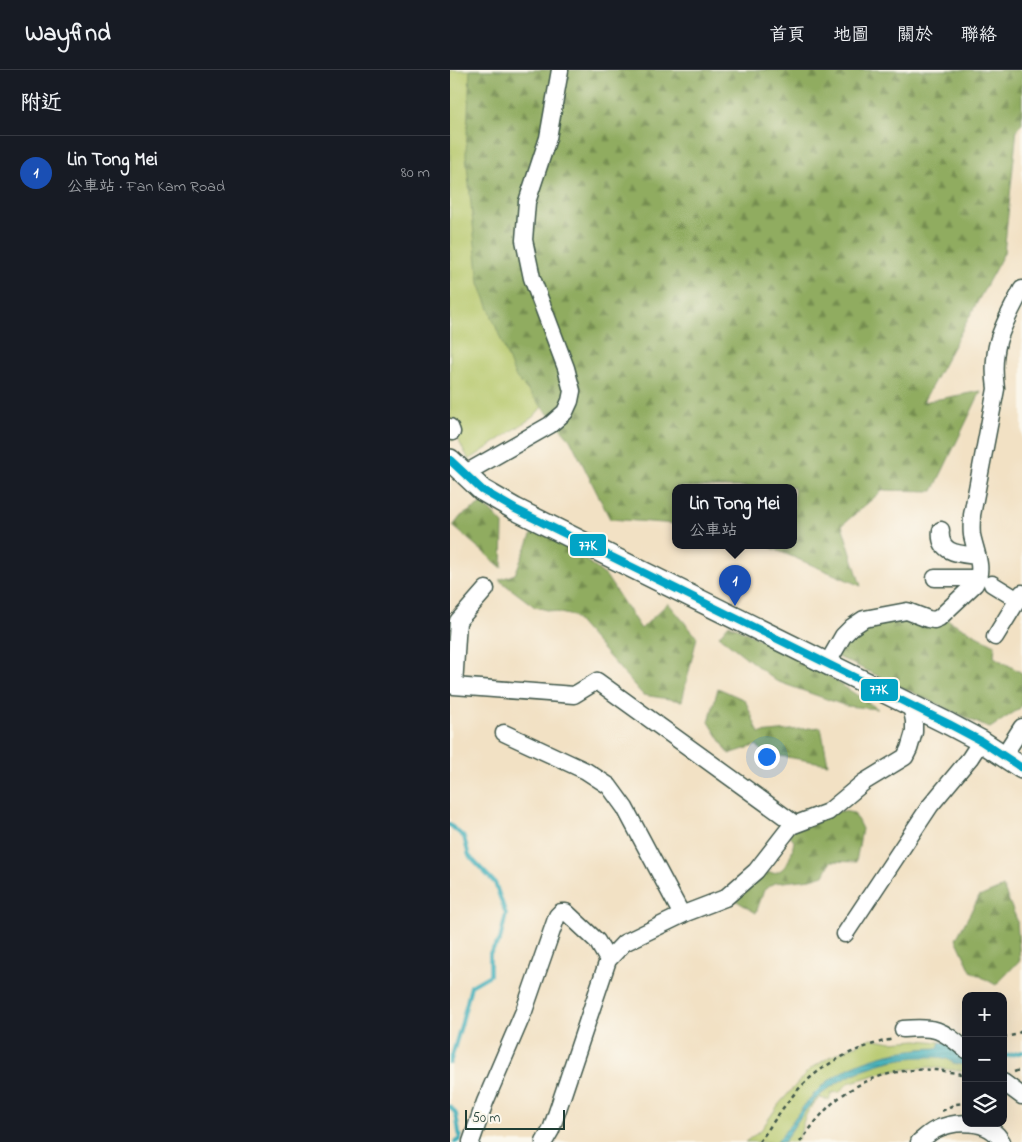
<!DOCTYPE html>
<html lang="zh-TW">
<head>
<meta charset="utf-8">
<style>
  :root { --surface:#171b24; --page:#242831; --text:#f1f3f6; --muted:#9ea1a6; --line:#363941; --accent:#d1495b }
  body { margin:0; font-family:"Indie Flower","LXGW WenKai TC",sans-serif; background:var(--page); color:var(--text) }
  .controls { position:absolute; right:15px; bottom:15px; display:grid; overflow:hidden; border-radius:10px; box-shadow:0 5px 20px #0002 }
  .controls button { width:45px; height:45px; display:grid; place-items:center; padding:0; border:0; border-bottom:1px solid var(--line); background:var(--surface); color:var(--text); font:25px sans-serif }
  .scale { position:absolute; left:15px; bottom:12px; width:100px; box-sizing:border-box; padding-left:5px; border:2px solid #1f3d34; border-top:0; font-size:14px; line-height:18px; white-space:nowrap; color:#1f3d34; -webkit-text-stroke:4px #fbf7ec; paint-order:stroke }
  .you { position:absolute; left:316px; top:686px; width:18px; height:18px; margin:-12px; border:4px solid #fff; border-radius:50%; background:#1a73e8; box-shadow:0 0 0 8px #1a73e833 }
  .badge { display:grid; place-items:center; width:32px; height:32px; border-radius:50%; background:var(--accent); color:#fff; font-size:16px; font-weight:700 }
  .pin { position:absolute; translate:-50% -41px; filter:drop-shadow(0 1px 2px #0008) }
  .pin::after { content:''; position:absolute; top:26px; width:18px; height:15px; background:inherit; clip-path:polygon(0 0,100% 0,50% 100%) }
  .popup { position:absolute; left:222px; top:414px; width:125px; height:65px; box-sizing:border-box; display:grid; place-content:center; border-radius:10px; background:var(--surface); filter:drop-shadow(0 1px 4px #0005); font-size:16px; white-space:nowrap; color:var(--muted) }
  .popup b { font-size:19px; color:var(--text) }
  .popup::after { content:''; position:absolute; left:50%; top:100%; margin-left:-10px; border:10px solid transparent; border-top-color:var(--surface) }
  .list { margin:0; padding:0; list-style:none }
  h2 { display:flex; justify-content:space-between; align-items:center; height:65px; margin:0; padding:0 20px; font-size:21px }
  h2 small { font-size:16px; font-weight:400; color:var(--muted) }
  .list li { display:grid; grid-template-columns:32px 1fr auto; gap:15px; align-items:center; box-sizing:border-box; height:75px; padding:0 20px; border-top:1px solid var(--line) }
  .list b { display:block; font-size:19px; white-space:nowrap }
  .list p { margin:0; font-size:16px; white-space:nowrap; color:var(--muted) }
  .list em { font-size:16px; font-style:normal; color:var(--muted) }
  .icon { flex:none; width:28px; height:28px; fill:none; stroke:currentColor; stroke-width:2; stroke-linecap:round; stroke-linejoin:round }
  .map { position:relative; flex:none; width:572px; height:1072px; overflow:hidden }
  header { display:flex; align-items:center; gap:30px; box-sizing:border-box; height:70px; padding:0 25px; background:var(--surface); border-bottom:1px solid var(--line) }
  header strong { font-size:24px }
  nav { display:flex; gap:28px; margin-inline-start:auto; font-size:18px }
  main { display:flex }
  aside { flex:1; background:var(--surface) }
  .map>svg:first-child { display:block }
</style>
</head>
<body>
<header>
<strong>Wayfind</strong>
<nav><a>首頁</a><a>地圖</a><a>關於</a><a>聯絡</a></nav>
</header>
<main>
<aside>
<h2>附近<small></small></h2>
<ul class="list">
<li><span class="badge" style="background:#1a4fb4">1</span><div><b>Lin Tong Mei</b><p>公車站 · Fan Kam Road</p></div><em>80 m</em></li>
</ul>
</aside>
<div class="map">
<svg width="572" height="1072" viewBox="0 0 572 1072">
  <defs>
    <pattern id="forest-firs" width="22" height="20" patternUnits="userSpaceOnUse" patternTransform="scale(1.25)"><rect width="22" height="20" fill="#90ac60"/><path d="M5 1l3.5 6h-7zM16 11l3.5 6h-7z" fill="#758d50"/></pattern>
    <pattern id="water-rules" width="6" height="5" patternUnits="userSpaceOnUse" patternTransform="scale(1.25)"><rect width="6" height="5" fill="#3eaeb9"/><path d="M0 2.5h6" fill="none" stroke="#338f97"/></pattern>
  </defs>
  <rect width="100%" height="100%" fill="#fbf7ec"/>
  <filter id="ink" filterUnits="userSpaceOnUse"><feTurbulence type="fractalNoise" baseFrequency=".02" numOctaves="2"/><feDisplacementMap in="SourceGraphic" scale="10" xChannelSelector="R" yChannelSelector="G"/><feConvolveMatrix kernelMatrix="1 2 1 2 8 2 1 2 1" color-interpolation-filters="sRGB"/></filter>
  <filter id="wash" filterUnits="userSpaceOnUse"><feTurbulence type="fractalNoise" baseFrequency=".0096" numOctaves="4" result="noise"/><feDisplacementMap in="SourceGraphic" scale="20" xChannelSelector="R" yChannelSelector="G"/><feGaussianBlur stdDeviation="1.12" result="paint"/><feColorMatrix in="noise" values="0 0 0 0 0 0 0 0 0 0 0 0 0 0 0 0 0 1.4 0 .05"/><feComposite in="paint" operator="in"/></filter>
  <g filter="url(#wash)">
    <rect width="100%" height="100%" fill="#f2e1c4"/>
    <path fill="#b6c86c" stroke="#6a8250" d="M 0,0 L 53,0 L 100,328 L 83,347 L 19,390 L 7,368 L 2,371 L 0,366 Z
      M 421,968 L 441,972 L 467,970 L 490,972 L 488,978 L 516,994 L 516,1002 L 481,997 L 438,1001 L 398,1013 L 390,1022 L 382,1023 L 379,1030 L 370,1028 C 364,1034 358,1039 355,1048 C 351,1057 352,1064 346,1072 L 295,1072 L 311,1060 L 329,1034 L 360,999 L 380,987 Z"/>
    <path fill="url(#forest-firs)" stroke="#58744a" d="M 20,0 L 572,0 L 572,54 L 567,59 L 554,183 L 473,332 L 531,321 L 483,421 L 433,420 L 392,455 L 411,516 L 315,475 L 344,475 L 344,417 L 226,417 L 226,454 L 160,449 L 120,369 L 65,306 L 29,213 L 16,85 Z
      M 33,433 L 53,454 L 52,498 L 3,456 L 11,446 Z
      M 83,461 L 113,472 L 156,506 L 191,559 L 218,533 L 247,567 L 232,631 L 193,625 L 123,546 L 85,537 L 49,510 L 65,504 Z
      M 455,547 L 496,549 L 545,575 L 544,587 L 572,603 L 572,635 L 569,639 L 540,658 L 536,657 L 386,586 L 411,558 Z
      M 279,554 L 366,598 L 428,639 L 396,636 L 326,611 L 269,566 Z
      M 268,618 L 295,630 L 309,663 L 371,657 L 378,694 L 313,683 L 307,675 L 279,684 L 259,652 Z
      M 392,741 L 404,743 L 412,759 L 406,792 L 381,791 L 374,805 L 361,809 L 324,813 L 314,820 L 306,843 L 285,830 L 311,801 C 314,801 319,803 323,803 C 338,801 342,783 344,771 L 339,766 L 347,747 Z
      M 553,817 L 567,850 L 570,890 L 546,915 L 521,901 L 506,869 L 529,827 Z"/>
    <path fill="url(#water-rules)" stroke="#2e7676" d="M 490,972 L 504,974 L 516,985 L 516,995 L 504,994 C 498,986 484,987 475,987 C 433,987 383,1007 356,1040 C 348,1050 341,1061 334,1072 L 327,1072 C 341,1054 353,1034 370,1018 C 401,989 447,979 488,978 Z"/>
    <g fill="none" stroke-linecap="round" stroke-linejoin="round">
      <path stroke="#3eaeb9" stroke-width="4" d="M 0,755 L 14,767 L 19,786 L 45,813 L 56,844 L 50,870 L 40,883 L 40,905 L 21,916 L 12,952 L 0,993
        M 553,987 L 572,982
        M 0,1036 L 6,1044 L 10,1069 L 5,1072"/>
    </g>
  </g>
  <g filter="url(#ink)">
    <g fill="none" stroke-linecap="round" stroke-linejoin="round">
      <defs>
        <path id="minor" d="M 0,357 L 2,362
          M 14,404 L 100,355 L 115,342 L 120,331 L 122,321 L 116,298 L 82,208 L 74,170 L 77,132 L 98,68 L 110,0
          M 491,460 C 488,484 510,484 527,486
          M 485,508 L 529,508
          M 542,514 L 568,530
          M 36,519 L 8,551 L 4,616 L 124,625 L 147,611 L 345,754
          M 545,567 L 572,523
          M 377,594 L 393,566 L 402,557 L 414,549 L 457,541 L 478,549 L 484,550 L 489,548 L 525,514 C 535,499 525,481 522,465 C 521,458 522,452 522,445 L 546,319 C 540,275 553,256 572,219
          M 54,663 L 136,701 L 159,716 L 175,738 L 232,845
          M 554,685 L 572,657
          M 395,864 L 480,736 L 520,688 L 531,671
          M 453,959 C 485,956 491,959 516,980
          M 553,1012 L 572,1026
          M 21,1072 L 35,1032 L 74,941 L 107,846 L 111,842 L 116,842 L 147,871 L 158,890
          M 94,1072 L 101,1060 L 158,890 L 174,873 L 236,843 L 275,828 L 306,801 L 341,756 L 378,742 L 414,712 L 455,687 L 459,679 L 464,662 L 464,651 L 461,635
          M 469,1072 C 474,1068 479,1063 485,1060 C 505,1050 540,1049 552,1072"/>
        <path id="major" d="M 0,390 L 32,420 L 65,439 L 499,654 L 531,671 L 572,698"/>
      </defs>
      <use href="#minor" stroke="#3f564a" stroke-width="19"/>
      <use href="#major" stroke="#3f564a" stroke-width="24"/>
      <path stroke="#3f564a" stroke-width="2.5" stroke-dasharray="4 4" stroke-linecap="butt" d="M 553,967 L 565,965 L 572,961
        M 564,1002 L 572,999
        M 492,1041 L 505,1034 L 516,1033
        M 309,1072 C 320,1058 329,1042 341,1028 C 366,996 404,977 444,969
        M 350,1072 C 361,1058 371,1043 385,1031 C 411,1008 451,997 485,1000 C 495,1001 506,1003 516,1005"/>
      <use href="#minor" stroke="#fff" stroke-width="16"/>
      <use href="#major" stroke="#fff" stroke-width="21"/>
      <defs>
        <path id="bus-1" d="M 0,390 L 32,420 L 65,439 L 499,654 L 531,671 L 572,698"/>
      </defs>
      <use href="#bus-1" stroke="#fbf7ec" stroke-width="11"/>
      <use href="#bus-1" stroke="#02a4c6" stroke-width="8"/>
    </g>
  </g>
  <g stroke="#fbf7ec" stroke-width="2">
    <rect x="119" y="463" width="38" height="24" rx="5" fill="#02a4c6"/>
    <rect x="410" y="608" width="39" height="24" rx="5" fill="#02a4c6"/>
  </g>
  <g font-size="14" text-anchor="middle" font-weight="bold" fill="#fff">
    <text x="138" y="480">77K</text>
    <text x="429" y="624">77K</text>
  </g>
</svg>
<div class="controls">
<button>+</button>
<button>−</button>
<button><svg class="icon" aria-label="layers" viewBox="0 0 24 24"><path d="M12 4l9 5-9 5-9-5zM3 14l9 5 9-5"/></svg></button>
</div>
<div class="scale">50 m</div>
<div class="you"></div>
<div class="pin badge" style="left:285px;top:536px;background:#1a4fb4">1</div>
<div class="popup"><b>Lin Tong Mei</b>公車站</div>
</div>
</main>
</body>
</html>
